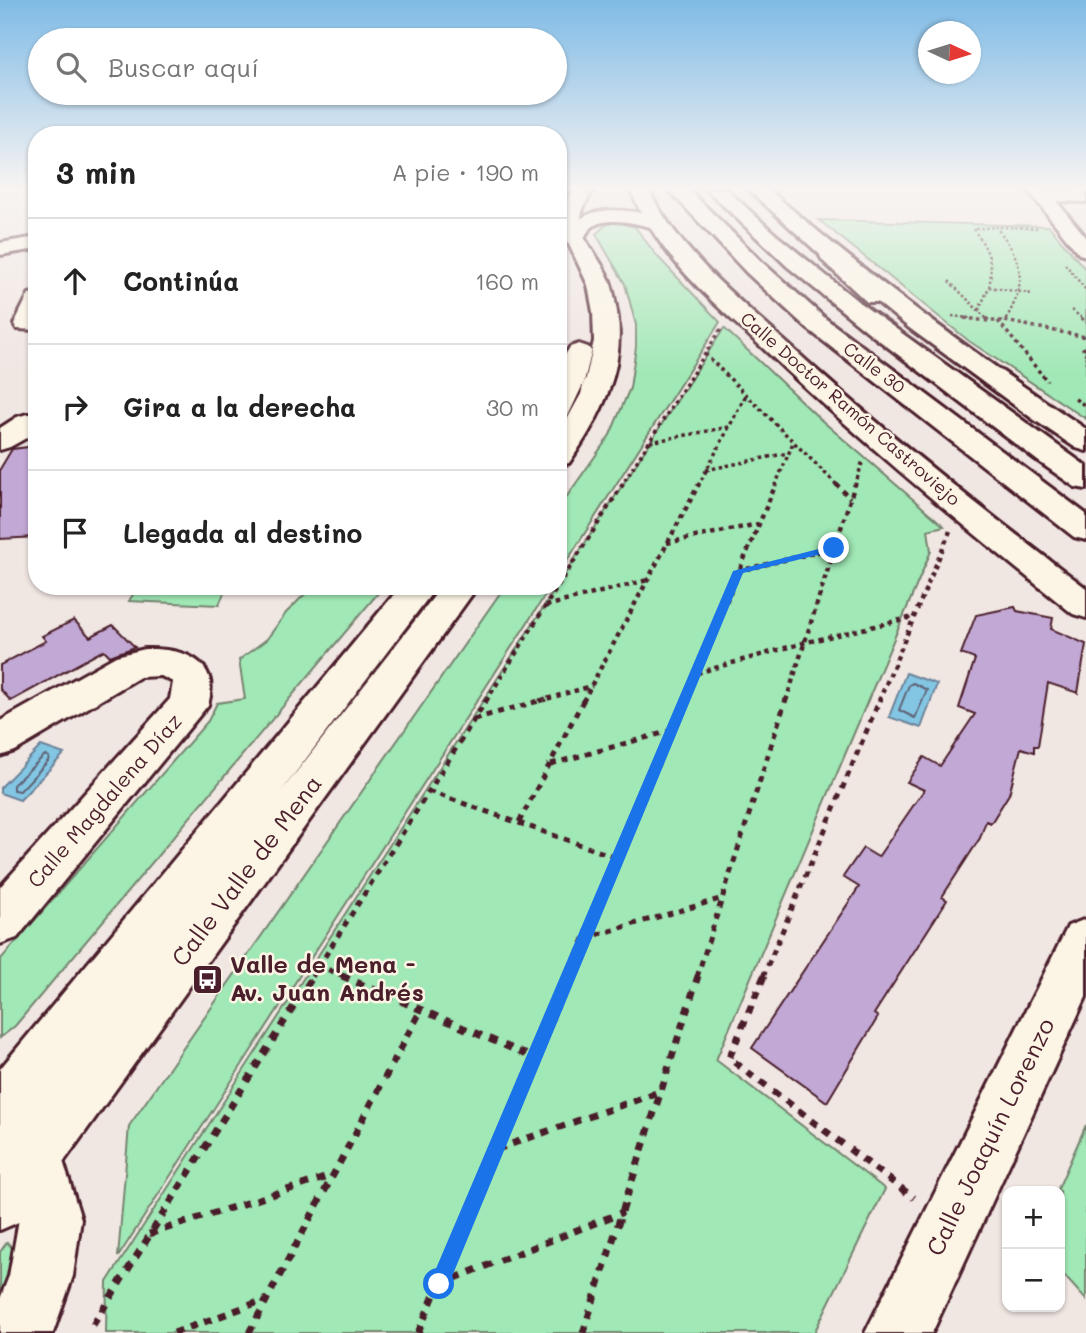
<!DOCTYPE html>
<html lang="es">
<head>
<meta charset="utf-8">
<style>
  :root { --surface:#fff; --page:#f2f2f2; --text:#222; --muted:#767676; --line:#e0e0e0 }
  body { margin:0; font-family:Mali,sans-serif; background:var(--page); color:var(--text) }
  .controls { position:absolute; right:21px; bottom:21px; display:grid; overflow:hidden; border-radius:14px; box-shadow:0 2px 5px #0004 }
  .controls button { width:63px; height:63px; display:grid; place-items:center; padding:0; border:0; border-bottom:2px solid var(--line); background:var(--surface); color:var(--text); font:35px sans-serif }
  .compass { position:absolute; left:918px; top:21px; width:63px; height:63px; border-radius:50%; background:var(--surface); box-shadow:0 2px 5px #0004; rotate:94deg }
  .stop { position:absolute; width:21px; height:21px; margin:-16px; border:5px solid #1a73e8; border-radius:50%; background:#fff }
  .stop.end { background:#1a73e8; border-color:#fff; box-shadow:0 2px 7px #0008 }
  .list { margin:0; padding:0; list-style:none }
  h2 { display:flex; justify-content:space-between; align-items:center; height:91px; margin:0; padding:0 28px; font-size:30px }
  h2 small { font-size:23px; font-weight:400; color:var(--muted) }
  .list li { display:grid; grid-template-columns:46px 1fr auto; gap:21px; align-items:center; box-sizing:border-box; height:126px; padding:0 28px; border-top:2px solid var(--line) }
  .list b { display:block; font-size:26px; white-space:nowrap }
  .list em { font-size:23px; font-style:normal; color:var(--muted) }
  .icon { flex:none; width:38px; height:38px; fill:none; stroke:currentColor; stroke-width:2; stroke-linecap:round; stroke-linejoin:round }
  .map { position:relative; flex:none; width:1086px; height:1333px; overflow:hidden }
  .search { position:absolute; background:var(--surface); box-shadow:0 2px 5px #0004; left:28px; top:28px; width:539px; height:77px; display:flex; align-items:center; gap:18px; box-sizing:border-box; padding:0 24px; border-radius:38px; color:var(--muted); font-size:26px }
  .panel { position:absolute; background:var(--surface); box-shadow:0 2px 5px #0004; left:28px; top:126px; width:539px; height:469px; border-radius:28px }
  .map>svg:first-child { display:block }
</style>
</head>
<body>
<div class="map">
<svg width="1086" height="1333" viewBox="0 0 1086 1333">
  <rect width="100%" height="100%" fill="#f0e6e2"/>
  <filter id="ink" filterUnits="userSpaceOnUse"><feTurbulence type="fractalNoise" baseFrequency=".0143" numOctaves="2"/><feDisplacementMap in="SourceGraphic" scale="14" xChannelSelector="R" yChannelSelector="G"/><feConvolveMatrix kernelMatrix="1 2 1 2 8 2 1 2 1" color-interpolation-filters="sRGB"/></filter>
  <g filter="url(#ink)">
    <path fill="#a0e8b5" stroke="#758470" stroke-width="2" d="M 819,220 L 1049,226 L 1086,270 L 1086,419 L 969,341 Z
      M 616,222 L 635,227 L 657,256 L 720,322 L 558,575 L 558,509 L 610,435 L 630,388 L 636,347 L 636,325 L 625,284 L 596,234 L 607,224 Z
      M 724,328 L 820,419 L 944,526 L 928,530 L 931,551 L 716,1060 L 885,1189 L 814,1333 L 106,1333 L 107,1282 Z
      M 138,586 L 227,586 L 219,605 L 129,601 Z
      M 313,586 L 384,586 L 15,1026 L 0,1038 L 0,960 L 208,721 L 217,703 L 245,699 L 239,660 L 267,639 L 286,613 Z
      M 505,586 L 551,586 L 118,1257 L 129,1126 Z
      M 1086,1125 L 1086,1300 L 1060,1271 L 1060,1191 L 1057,1191 Z
      M 7,1242 L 14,1250 L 12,1268 L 0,1299 L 0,1252 Z"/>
    <path fill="#82c6e3" stroke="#6c8399" stroke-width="2" d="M 906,673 L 937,684 L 921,728 L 889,717 Z
      M 41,746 L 64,754 L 20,800 L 0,793 L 0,788 Z"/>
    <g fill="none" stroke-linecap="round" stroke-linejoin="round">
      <path stroke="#606275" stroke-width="2" d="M 913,683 L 927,690 L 915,718 L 899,710 L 909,685 Z
        M 45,755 L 49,757 L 48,761 L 20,791 L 13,790 L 13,785 Z"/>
    </g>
    <path fill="#c2a8d5" stroke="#4a1f2b" stroke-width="2" d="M 37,446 L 37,537 L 0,539 L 0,469 L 12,449 Z
      M 1015,607 L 1017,611 L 1053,618 L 1051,629 L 1086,644 L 1078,693 L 1048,683 L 1038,746 L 1034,746 L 1034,752 L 1021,748 L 1009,794 L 991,823 L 986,821 L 980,838 L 942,897 L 947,900 L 874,1014 L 878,1017 L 827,1102 L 752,1048 L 859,887 L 843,877 L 863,848 L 878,857 L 924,790 L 907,782 L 924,757 L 940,766 L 975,714 L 959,708 L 975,659 L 961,654 L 976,615 Z
      M 74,620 L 90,637 L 113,625 L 135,647 L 110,656 L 104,650 L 11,701 L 0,689 L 0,665 L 46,641 L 42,636 Z"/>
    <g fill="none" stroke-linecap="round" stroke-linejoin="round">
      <defs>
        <path id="minor" d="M 630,189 L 648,189 C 681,254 737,298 790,346 C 884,432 984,511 1086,588 L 1086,618 L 1073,614 C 968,530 864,444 766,351 C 725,313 680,276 650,227 C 634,223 603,215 590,229 C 586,233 584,239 581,243 L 567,243 L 564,239 C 578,207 611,208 641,213 Z
          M 748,189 L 768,189 C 869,277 975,355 1086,429 L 1086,451 L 1076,448 L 1033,419 L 908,327 L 828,262 Z
          M 1027,189 L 1086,190 L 1086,202 L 1056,201 L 1086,237 L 1086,256 L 1079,254 Z
          M 37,237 L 37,249 L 0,255 L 0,243 Z
          M 37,292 L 37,330 L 17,329 L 14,324 L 29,294 Z
          M 27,414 L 37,414 L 37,432 L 10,447 L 0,450 L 0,428 L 17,417 Z
          M 145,649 C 183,648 221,660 208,705 L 17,938 L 0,944 L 0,887 L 170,699 L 173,682 L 161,676 L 140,677 L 15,751 L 0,756 L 0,721 L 116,656 Z
          M 1086,919 L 1086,997 L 932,1333 L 865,1333 L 1068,926 Z
          M 0,1107 L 55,1135 L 81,1219 L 73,1276 L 53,1333 L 0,1333 L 0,1299 L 9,1276 L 19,1219 L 9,1174 L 0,1169 Z"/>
        <path id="major" d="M 575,189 L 594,189 C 563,233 593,241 610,281 C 614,292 616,306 618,318 C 624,374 599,419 569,463 L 558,466 L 558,436 L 581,394 L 594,341 L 593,312 L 588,285 L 560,225 L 565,202 Z
          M 579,344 L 588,347 L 592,352 L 586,378 L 568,416 L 558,418 C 558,395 556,367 570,347 Z
          M 401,586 L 437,586 L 280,793 L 442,586 L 478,586 L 21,1221 L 0,1230 L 0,1151 L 11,1137 L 0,1142 L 0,1069 Z"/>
        <path id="highway" d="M 668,189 L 688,189 L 763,263 L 826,319 L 1086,514 L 1086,540 L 1074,537 L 808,329 L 747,273 Z
          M 706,189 L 726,189 L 775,234 L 860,303 L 1086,466 L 1086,489 L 1075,487 L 1038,461 L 872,335 L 788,267 Z
          M 831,250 L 839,251 L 883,292 L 887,297 L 883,302 L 867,302 L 823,261 L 820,256 L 823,251 Z"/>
      </defs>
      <use href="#minor" stroke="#4a1f2b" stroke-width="6"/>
      <use href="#major" stroke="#4a1f2b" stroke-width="6"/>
      <use href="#highway" stroke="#4a1f2b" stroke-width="6"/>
      <path stroke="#4a1f2b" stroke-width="2.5" stroke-dasharray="2.5 2.5" stroke-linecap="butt" d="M 1065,264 L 1086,290
        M 949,281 L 987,319
        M 989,287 C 994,263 988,248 973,229 L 996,227
        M 979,310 L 989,287 L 1033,294
        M 1072,310 L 1083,319
        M 952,316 L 977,319
        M 1006,319 C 1028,281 1023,260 996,227 L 1037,228"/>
      <path stroke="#4a1f2b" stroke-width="3.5" stroke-dasharray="3.5 3.5" stroke-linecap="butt" d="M 964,318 L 988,321
        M 986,318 L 989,321 L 1005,321 L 1007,318
        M 1081,318 L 1086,322
        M 998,321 L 1047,381
        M 1005,321 L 1086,337
        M 1086,348 L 1083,349 L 1086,354
        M 705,354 L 838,486
        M 1075,399 L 1086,406
        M 650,442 L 729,427
        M 706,470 L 788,453
        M 621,486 L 721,329
        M 698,486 L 746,395
        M 775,486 L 793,443
        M 855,486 L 863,460"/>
      <path stroke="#4a1f2b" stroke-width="4.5" stroke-dasharray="4.5 4.5" stroke-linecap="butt" d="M 836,484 L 850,498
        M 667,543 L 758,524
        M 738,571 L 834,548
        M 558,586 L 623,484
        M 546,606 L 648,580
        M 697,673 L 803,643 L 913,617
        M 486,701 L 558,586
        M 539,701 L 592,686
        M 583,701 L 699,484
        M 684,701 L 776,484
        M 786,701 L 855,484
        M 879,701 L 950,531"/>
      <path stroke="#4a1f2b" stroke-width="5" stroke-dasharray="6 6" stroke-linecap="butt" d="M 474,719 L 546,699
        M 551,764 L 670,731
        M 428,791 L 618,858
        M 519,822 L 584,699
        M 586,938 L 723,898
        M 317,965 L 346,977
        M 312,977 L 487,699
        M 568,977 L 685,699
        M 697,977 L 786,699
        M 763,977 L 880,699"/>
      <path stroke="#4a1f2b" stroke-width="7" stroke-dasharray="8 8" stroke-linecap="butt" d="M 342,976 L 534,1058
        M 764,976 L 729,1058 L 914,1198
        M 497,1149 L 662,1091
        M 149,1234 L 334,1175
        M 440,1284 L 623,1212
        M 93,1325 L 313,976
        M 174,1333 L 267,1299
        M 249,1333 L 421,1010
        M 418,1333 L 569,976
        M 583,1333 L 698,976"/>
      <use href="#minor" fill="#fcf5e5" fill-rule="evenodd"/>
      <use href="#major" fill="#fcf5e5" fill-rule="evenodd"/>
      <use href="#highway" fill="#fcf5e5" fill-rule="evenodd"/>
    </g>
  </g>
  <linearGradient id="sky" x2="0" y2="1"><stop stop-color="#7fbbe6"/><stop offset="0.5" stop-color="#f8f4f2"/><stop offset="1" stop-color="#f8f4f2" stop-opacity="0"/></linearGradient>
  <rect width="1086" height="376" fill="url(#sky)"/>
  <path fill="#1a73e8" d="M 834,545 L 839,548 L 838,550 L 743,573 L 446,1291 L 439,1294 L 432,1291 L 429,1284 L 432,1278 L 733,571 Z"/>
  <defs>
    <symbol id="bus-square" viewBox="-11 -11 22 22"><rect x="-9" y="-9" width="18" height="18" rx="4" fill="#4a1f2b" stroke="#fcf5e5"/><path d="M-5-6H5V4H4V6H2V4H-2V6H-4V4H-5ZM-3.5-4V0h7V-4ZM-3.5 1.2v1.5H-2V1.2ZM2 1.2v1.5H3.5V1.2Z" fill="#fff"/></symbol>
  </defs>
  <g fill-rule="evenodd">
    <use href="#bus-square" x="190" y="962" width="35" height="35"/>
  </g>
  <g text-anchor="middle" stroke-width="5" stroke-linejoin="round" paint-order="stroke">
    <g font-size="18" fill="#4a1f2b" stroke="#fcf5e5">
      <text transform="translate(874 368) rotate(37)" y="6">Calle 30</text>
      <text transform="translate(850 409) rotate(41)" y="6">Calle Doctor Ramón Castroviejo</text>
    </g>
    <g font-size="21" fill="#4a1f2b" stroke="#fcf5e5">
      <text transform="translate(105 801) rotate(-49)" y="7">Calle Magdalena Díaz</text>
    </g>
    <g font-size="24" fill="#4a1f2b" stroke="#fcf5e5">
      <text transform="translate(247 871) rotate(-53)" y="8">Calle Valle de Mena</text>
      <text transform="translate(991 1137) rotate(-64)" y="8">Calle Joaquín Lorenzo</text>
    </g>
    <g font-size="24" font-weight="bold" fill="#4a1f2b" stroke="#fcf5e5" text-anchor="start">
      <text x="230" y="973">Valle de Mena -<tspan x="230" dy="28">Av. Juan Andrés</tspan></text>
    </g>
  </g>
</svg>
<div class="controls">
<button>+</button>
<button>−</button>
</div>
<svg class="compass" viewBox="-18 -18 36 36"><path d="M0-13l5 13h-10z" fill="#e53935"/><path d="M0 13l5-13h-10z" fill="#767676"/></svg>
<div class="stop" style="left:439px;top:1284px"></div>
<div class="stop end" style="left:834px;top:548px"></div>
<div class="search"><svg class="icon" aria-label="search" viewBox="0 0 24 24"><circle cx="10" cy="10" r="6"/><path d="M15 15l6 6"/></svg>Buscar aquí</div>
<section class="panel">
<h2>3 min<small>A pie · 190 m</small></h2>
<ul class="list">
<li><svg class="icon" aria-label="ahead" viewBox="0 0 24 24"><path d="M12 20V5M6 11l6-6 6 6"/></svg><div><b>Continúa</b></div><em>160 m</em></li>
<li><svg class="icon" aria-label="right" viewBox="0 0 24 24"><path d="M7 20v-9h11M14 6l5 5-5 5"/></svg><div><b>Gira a la derecha</b></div><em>30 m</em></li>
<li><svg class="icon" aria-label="arrive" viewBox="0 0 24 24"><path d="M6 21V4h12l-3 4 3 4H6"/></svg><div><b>Llegada al destino</b></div></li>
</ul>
</section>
</div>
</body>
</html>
